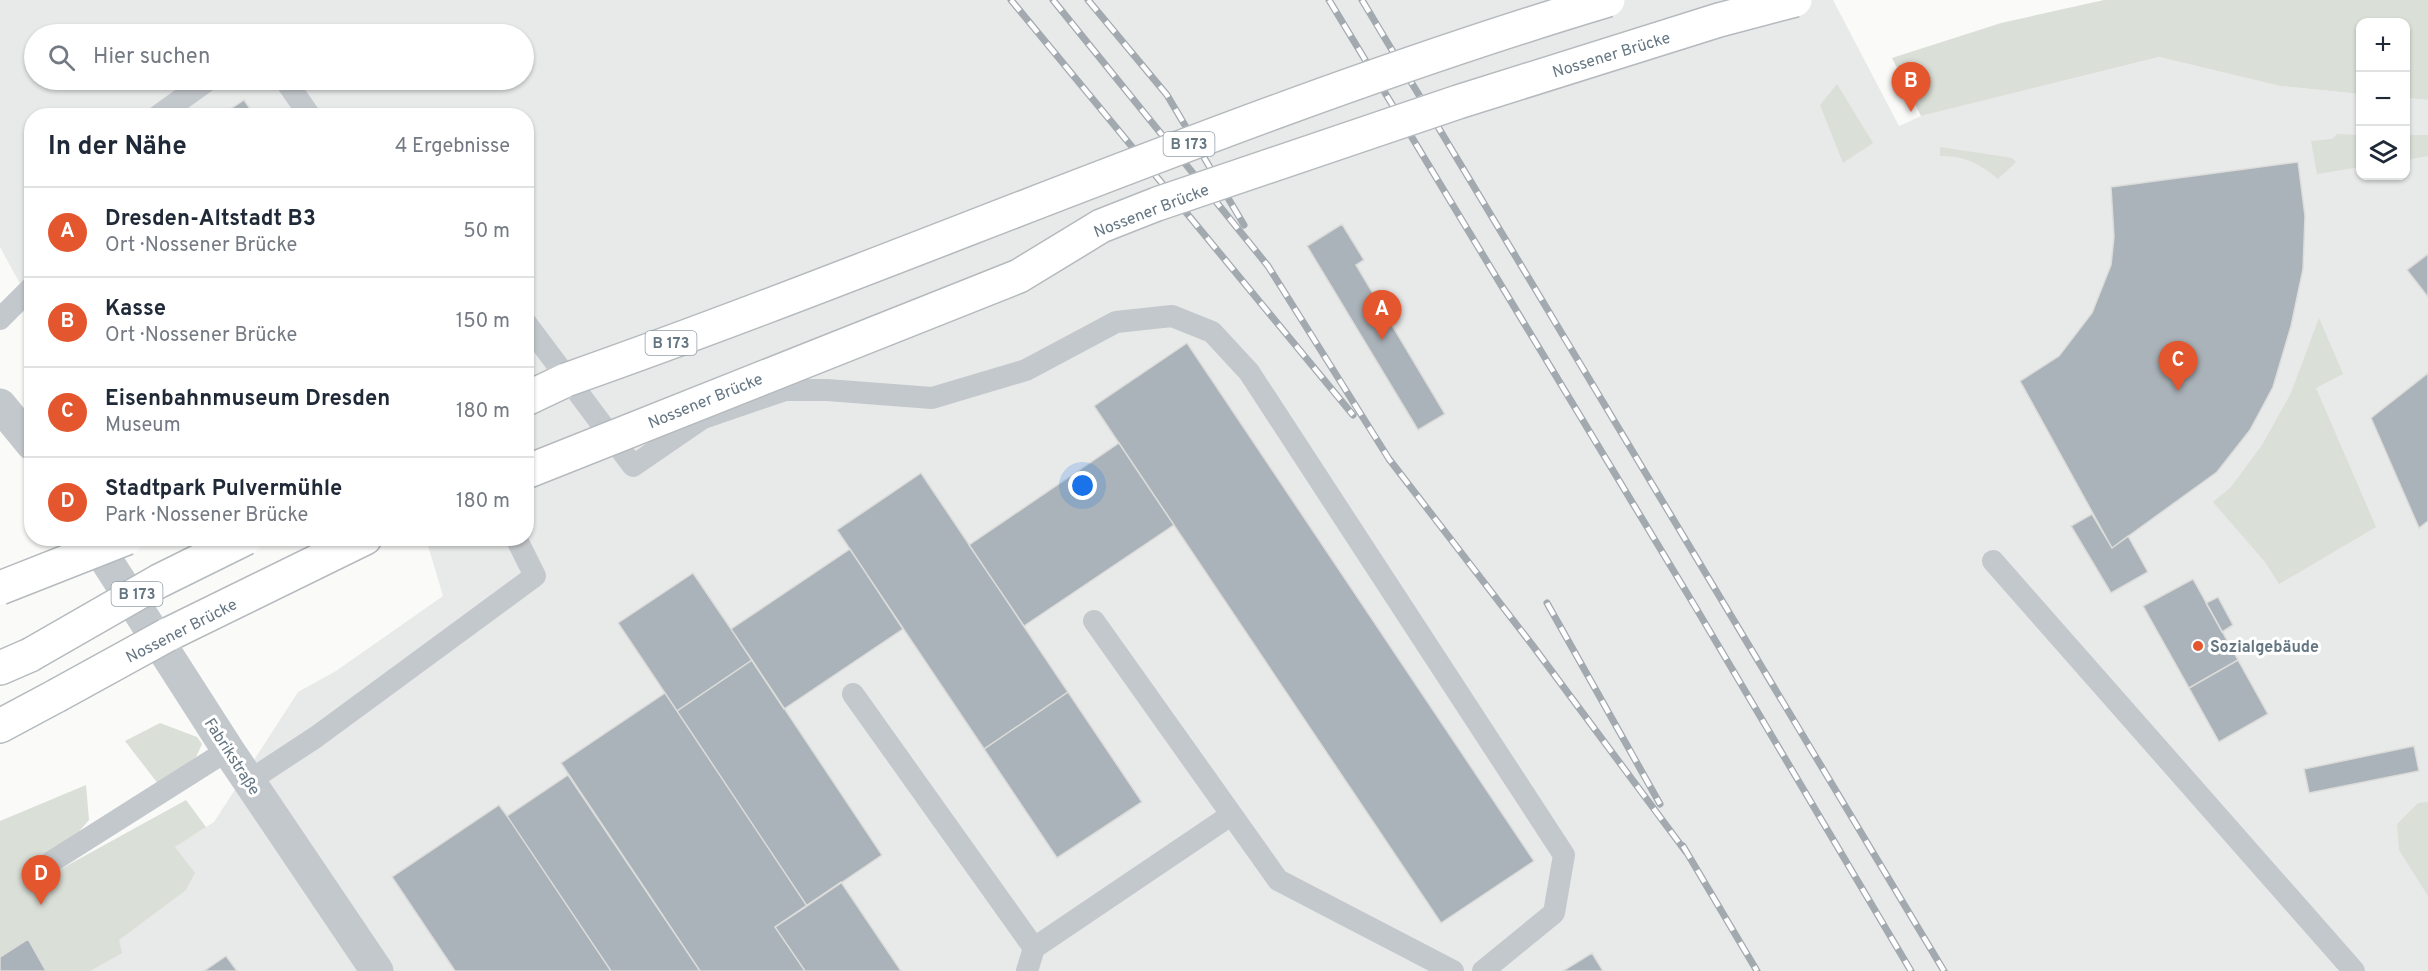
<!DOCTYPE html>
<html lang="de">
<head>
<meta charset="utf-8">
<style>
  :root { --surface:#fff; --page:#f6f6f7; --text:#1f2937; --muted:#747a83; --line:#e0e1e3; --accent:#e4572e }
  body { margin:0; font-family:Overpass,sans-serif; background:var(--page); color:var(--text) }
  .controls { position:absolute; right:18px; top:18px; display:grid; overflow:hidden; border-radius:12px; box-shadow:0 2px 4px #0004 }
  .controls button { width:54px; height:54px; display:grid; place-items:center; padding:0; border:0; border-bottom:2px solid var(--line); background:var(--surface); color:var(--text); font:30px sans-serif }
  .you { position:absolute; left:1083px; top:486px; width:21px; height:21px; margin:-15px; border:4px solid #fff; border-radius:50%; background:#1a73e8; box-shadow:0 0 0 9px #1a73e833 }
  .badge { display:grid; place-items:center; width:39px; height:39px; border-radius:50%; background:var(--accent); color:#fff; font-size:20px; font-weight:700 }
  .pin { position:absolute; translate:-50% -50px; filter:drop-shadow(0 2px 3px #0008) }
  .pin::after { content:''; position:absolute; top:32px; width:21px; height:18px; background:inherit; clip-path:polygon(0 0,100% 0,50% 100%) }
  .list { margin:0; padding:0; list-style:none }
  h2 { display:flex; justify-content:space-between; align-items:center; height:78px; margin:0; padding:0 24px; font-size:26px }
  h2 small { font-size:20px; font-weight:400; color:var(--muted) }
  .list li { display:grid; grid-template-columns:39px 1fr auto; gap:18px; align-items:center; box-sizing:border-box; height:90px; padding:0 24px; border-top:2px solid var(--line) }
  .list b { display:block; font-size:22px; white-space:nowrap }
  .list p { margin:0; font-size:20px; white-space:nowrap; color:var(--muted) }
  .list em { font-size:20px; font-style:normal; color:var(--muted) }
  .icon { flex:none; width:33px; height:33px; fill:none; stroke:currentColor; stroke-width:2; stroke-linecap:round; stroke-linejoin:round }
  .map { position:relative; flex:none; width:2428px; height:971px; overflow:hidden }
  .search { position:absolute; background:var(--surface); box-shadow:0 2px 4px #0004; left:24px; top:24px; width:510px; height:66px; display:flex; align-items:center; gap:15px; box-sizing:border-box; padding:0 21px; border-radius:33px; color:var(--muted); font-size:22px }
  .panel { position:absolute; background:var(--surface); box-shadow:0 2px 4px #0004; left:24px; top:108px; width:510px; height:438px; border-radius:24px }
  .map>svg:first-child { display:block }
</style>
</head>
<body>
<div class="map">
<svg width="2428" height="971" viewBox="0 0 2428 971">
  <rect width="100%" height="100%" fill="#fafaf8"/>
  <path fill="#e8e9e9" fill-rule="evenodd" d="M 0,0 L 1833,0 L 1899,126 L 1921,116 L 2159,57 L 2280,86 L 2360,94 L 2360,176 L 2406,176 L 2406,98 L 2428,100 L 2428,971 L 0,971 L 0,957 L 214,822 L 298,692 L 336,671 L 443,596 L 426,539 L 526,538 L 526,116 L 32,116 L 31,304 L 0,247 ZM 34,34 L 524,34 L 524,80 L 34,80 Z"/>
  <path fill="#dadfd7" d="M 2104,0 L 2428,0 L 2428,100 L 2406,98 L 2406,22 L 2360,22 L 2360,94 L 2280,86 L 2159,57 L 1921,116 L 1892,58 L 2001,23 Z
    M 1837,84 L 1873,143 L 1843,163 L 1820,105 Z
    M 2337,134 L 2360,135 L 2360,167 L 2317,174 L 2311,141 L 2332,139 Z
    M 2406,135 L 2428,135 L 2428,156 L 2406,160 Z
    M 1940,147 L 2012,158 L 2016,162 L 1998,179 C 1981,164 1963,155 1940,156 Z
    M 2319,318 L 2343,374 L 2316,388 L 2376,527 L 2279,584 L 2265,562 L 2213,502 L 2231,487 L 2262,445 L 2291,393 Z
    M 160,723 L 197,737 L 202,744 L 196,757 L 159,785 L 125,741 Z
    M 86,785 L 89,820 L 55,859 L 59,870 L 186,800 L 206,827 L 175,847 L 195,873 L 186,890 L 119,940 L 122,953 L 90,971 L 45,971 L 28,939 L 0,957 L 0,821 Z
    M 2428,802 L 2428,896 L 2399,850 L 2397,824 L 2418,803 Z"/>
  <path fill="#aab3b9" stroke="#dcdcda" stroke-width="1.5" d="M 244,100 L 255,116 L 220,116 Z
    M 2298,162 L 2305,216 L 2303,269 L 2291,326 L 2273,387 L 2250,430 L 2217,472 L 2112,548 L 2020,381 L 2059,356 L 2092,313 L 2111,265 L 2114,237 L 2111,187 Z
    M 1342,224 L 1364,260 L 1356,265 L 1445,414 L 1418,430 L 1307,246 Z
    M 2428,254 L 2428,297 L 2407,270 Z
    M 1187,343 L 1534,861 L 1441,923 L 1094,406 Z
    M 2428,373 L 2428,521 L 2419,528 L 2371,418 Z
    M 1119,443 L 1174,525 L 1024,626 L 969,545 Z
    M 921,473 L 1068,692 L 984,749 L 837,530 Z
    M 2092,514 L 2112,548 L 2128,536 L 2148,572 L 2111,593 L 2071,526 Z
    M 850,549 L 903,629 L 784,709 L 731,629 Z
    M 693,573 L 752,660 L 677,711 L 618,623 Z
    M 2193,579 L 2238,660 L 2189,688 L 2143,606 Z
    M 2218,597 L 2233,625 L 2222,632 L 2206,603 Z
    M 752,660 L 882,855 L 807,906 L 677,711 Z
    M 2238,660 L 2268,714 L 2219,742 L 2189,688 Z
    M 1068,692 L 1142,802 L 1057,858 L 984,749 Z
    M 665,693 L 807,906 L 775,927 L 805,971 L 700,971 L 561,763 Z
    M 2414,746 L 2419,771 L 2309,793 L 2304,769 Z
    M 568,775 L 700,971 L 611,971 L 507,816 Z
    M 499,805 L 507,816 L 611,971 L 455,971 L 392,877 Z
    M 841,882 L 901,971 L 805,971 L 775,927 Z
    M 28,939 L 46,971 L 0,971 L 0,957 Z
    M 1592,953 L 1603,971 L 1563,971 Z
    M 226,956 L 237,971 L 204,971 Z"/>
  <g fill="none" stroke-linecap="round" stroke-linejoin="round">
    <defs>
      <path id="primary" d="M 526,399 L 566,380
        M 167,635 L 365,538
        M 0,668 L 30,655
        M 0,726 L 56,696"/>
    </defs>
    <use href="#primary" stroke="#b5babe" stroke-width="36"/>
    <path stroke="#c3c8cc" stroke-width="22" d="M 285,80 L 310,116
      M 158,116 L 208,80
      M 0,319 L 32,287
      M 526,323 L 633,466 L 703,418 L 785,390 L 827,390 L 932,398 L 1026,370 L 1116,322 L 1172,316 L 1212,332 L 1249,372 L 1564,855 L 1554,913 L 1483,971
      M 1993,561 L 2354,971
      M 1094,621 L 1278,880 L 1453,971
      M 853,694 L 1034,948 L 1231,815
      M 249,781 L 316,737 L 535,576 L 516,538
      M 51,862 L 228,750
      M 1027,971 L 1034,948"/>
    <path stroke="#c3c8cc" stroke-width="33" d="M 0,405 L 32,444
      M 92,538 L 228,750 L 377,971"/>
    <use href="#primary" stroke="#fff" stroke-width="33"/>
    <defs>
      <path id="rail" d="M 1011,0 L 1353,415
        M 1053,0 L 1268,266 L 1389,459 L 1533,646 L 1686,852
        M 1088,0 L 1167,95 L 1244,225
        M 1329,0 L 1696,608 L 1911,971
        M 1362,0 L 1944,971
        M 1547,603 L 1660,804
        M 1683,846 L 1757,971"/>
    </defs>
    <use href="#rail" stroke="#a2aab0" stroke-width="7"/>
    <use href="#rail" stroke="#fff" stroke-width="4.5" stroke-dasharray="14" stroke-linecap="butt"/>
    <defs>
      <path id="primary-bridge" d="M 566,380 C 915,257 1254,106 1608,0
        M 526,472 L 1019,276 L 1101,226 L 1157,204 L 1458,102 L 1719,20 L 1795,0
        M 0,588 L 127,538
        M 30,655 L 159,581 L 246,538
        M 56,696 L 167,635"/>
    </defs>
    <use href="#primary-bridge" stroke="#b5babe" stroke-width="36" stroke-linecap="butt"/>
    <use href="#primary-bridge" stroke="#fff" stroke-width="33"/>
  </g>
  <circle fill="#e4572e" stroke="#fff" stroke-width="2" cx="2198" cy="646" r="6"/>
  <g text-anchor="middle" stroke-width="6" stroke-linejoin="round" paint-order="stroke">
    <g fill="#fff" stroke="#939fa8" stroke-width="1.5">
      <rect x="1163.5" y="132" width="51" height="24" rx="4.5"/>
      <rect x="645.5" y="331" width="51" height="24" rx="4.5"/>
      <rect x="111.5" y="582" width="51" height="24" rx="4.5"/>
    </g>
    <g font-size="15" font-weight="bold" fill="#657683">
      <text x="1189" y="149">B 173</text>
      <text x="671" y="348">B 173</text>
      <text x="137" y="599">B 173</text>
    </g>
    <g font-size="16" fill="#657683" stroke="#fff">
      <text transform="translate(1611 54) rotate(-17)" y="6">Nossener Brücke</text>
      <text transform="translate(1151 210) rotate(-21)" y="6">Nossener Brücke</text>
      <text transform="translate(705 400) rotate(-22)" y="6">Nossener Brücke</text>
      <text transform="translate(181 630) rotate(-27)" y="6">Nossener Brücke</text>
      <text transform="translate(233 756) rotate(57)" y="6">Fabrikstraße</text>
    </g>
    <g font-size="16" font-weight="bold" fill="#657683" stroke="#fff" text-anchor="start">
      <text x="2210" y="652">Sozialgebäude</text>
    </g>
  </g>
</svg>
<div class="controls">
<button>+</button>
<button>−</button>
<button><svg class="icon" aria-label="layers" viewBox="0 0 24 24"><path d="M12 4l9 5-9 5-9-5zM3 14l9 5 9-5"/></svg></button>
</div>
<div class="you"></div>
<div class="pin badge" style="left:1382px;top:340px">A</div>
<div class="pin badge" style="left:1911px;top:112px">B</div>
<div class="pin badge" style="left:2178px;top:391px">C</div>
<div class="pin badge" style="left:41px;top:905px">D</div>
<div class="search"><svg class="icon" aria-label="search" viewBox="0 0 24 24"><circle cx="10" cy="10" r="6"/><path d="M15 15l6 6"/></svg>Hier suchen</div>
<section class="panel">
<h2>In der Nähe<small>4 Ergebnisse</small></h2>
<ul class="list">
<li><span class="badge">A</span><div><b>Dresden-Altstadt B3</b><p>Ort · Nossener Brücke</p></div><em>50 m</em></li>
<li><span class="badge">B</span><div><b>Kasse</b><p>Ort · Nossener Brücke</p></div><em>150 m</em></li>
<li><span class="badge">C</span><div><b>Eisenbahnmuseum Dresden</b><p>Museum</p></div><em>180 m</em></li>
<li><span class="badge">D</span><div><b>Stadtpark Pulvermühle</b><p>Park · Nossener Brücke</p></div><em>180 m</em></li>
</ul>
</section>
</div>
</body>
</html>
